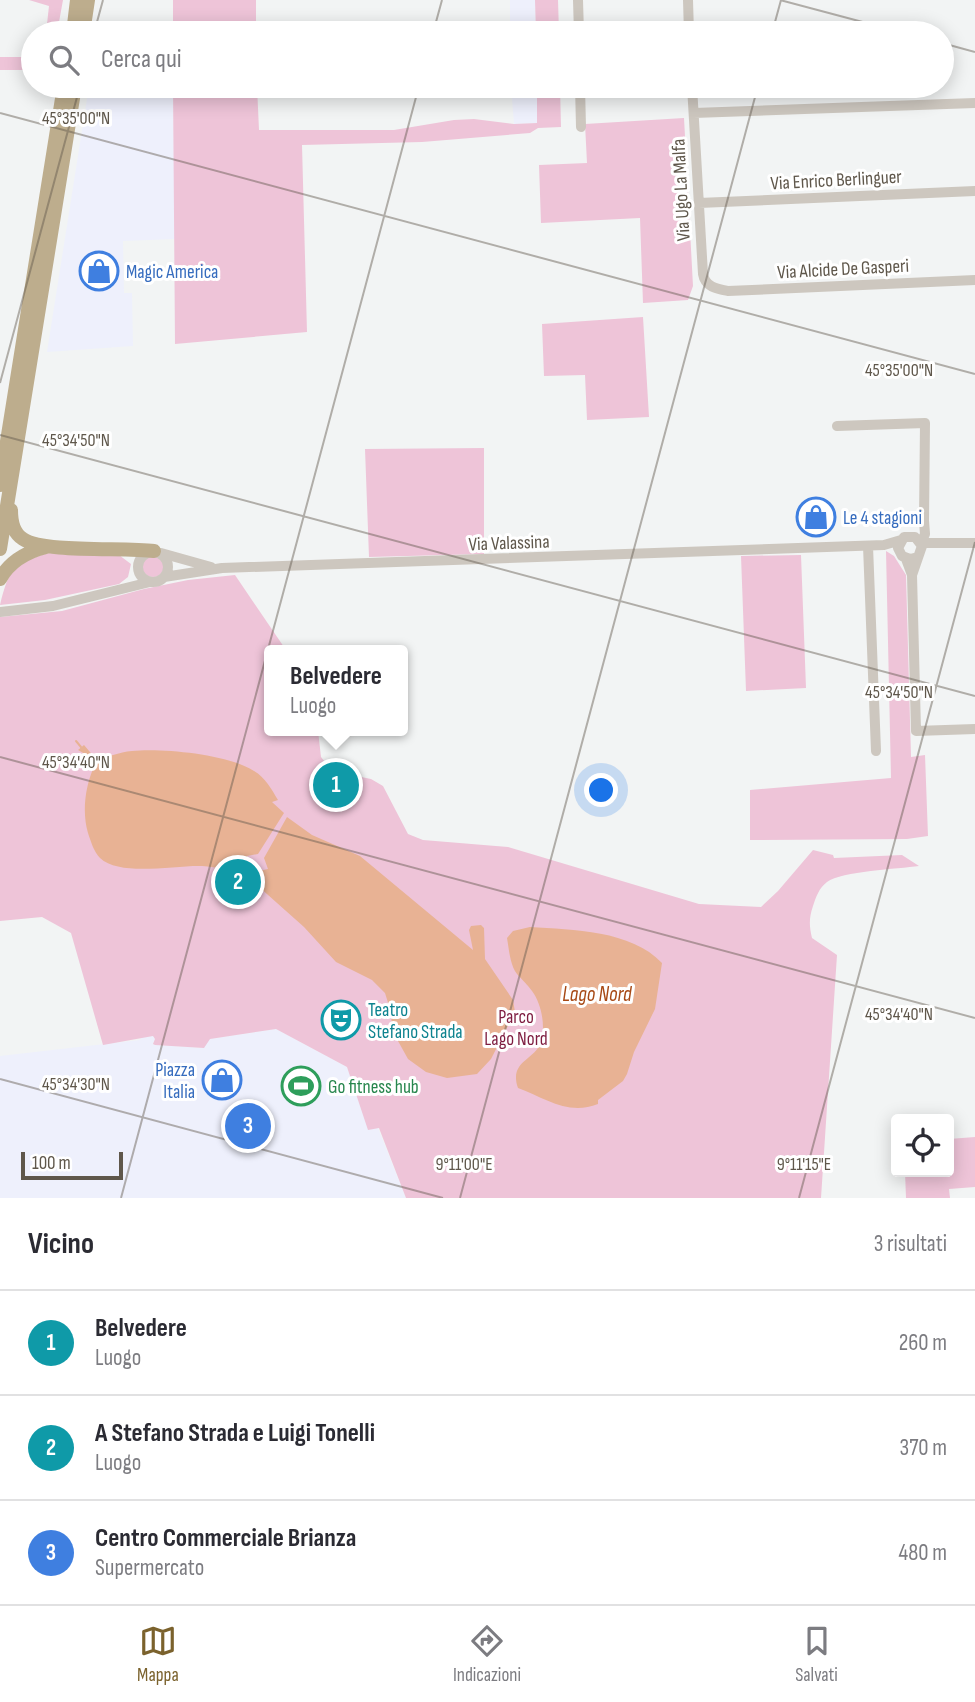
<!DOCTYPE html>
<html lang="it">
<head>
<meta charset="utf-8">
<style>
  :root { --surface:#fff; --page:#f2f2f3; --text:#2b2b33; --muted:#7c7c81; --line:#e1e1e2; --accent:#7b622d }
  body { margin:0; font-family:"Sofia Sans Condensed",sans-serif; background:var(--page); color:var(--text) }
  .controls { position:absolute; right:21px; bottom:21px; display:grid; overflow:hidden; border-radius:7px; box-shadow:0 4px 18px #0003 }
  .controls button { width:63px; height:63px; display:grid; place-items:center; padding:0; border:0; border-bottom:2px solid var(--line); background:var(--surface); color:var(--text); font:35px sans-serif }
  .scale { position:absolute; left:21px; bottom:18px; width:102px; box-sizing:border-box; padding-left:7px; border:4px solid #5f574b; border-top:0; font-size:19px; line-height:24px; white-space:nowrap; color:#5f574b; -webkit-text-stroke:5px #fff; paint-order:stroke }
  .you { position:absolute; left:602px; top:791px; width:24px; height:24px; margin:-18px; border:5px solid #fff; border-radius:50%; background:#1a73e8; box-shadow:0 0 0 10px #1a73e833 }
  .badge { display:grid; place-items:center; width:46px; height:46px; border-radius:50%; background:var(--accent); color:#fff; font-size:23px; font-weight:700 }
  .pin { position:absolute; translate:-50% -50%; border:4px solid #fff; box-shadow:0 2px 7px #0006 }
  .popup { position:absolute; left:264px; top:645px; width:144px; height:91px; box-sizing:border-box; display:grid; place-content:center; border-radius:7px; background:var(--surface); filter:drop-shadow(0 2px 5px #0005); font-size:23px; white-space:nowrap; color:var(--muted) }
  .popup b { font-size:26px; color:var(--text) }
  .popup::after { content:''; position:absolute; left:50%; top:100%; margin-left:-14px; border:14px solid transparent; border-top-color:var(--surface) }
  .list { margin:0; padding:0; list-style:none }
  h2 { display:flex; justify-content:space-between; align-items:center; height:91px; margin:0; padding:0 28px; font-size:30px }
  h2 small { font-size:23px; font-weight:400; color:var(--muted) }
  .list li { display:grid; grid-template-columns:46px 1fr auto; gap:21px; align-items:center; box-sizing:border-box; height:105px; padding:0 28px; border-top:2px solid var(--line) }
  .list b { display:block; font-size:26px; white-space:nowrap }
  .list p { margin:0; font-size:23px; white-space:nowrap; color:var(--muted) }
  .list em { font-size:23px; font-style:normal; color:var(--muted) }
  .icon { flex:none; width:38px; height:38px; fill:none; stroke:currentColor; stroke-width:2; stroke-linecap:round; stroke-linejoin:round }
  .map { position:relative; flex:none; width:975px; height:1198px; overflow:hidden }
  .search { position:absolute; background:var(--surface); box-shadow:0 4px 18px #0003; left:21px; right:21px; top:21px; height:77px; display:flex; align-items:center; gap:18px; box-sizing:border-box; padding:0 24px; border-radius:38px; color:var(--muted); font-size:26px }
  .sheet { height:406px; background:var(--surface) }
  nav { display:flex; justify-content:space-around; align-items:center; box-sizing:border-box; height:98px; border-top:2px solid var(--line); background:var(--surface); font-size:19px; color:var(--muted) }
  nav a { display:grid; justify-items:center; gap:4px }
  nav .on { color:var(--accent) }
  .map>svg:first-child { display:block }
</style>
</head>
<body>
<div class="map">
<svg width="975" height="1198" viewBox="0 0 975 1198">
  <rect width="100%" height="100%" fill="#f2f4f4"/>
  <path fill="#eef0fc" d="M 510,0 L 535,0 L 536,33 L 510,33 Z
    M 89,86 L 173,86 L 175,239 L 123,241 L 124,293 L 132,293 L 133,346 L 47,352 Z
    M 511,86 L 537,86 L 537,123 L 514,124 Z
    M 276,1029 L 347,1067 L 368,1129 L 378,1128 L 406,1198 L 0,1198 L 0,1056 L 140,1040 L 142,1037 L 153,1036 L 155,1039 L 153,1044 L 156,1045 L 204,1048 L 209,1039 Z"/>
  <path fill="#eec4d8" d="M 29,0 L 63,0 L 57,33 L 46,33 L 49,6 Z
    M 173,0 L 256,0 L 256,33 L 173,33 Z
    M 535,0 L 558,0 L 559,33 L 536,33 Z
    M 0,57 L 33,57 L 33,70 L 0,70 Z
    M 173,86 L 257,86 L 259,130 L 394,130 L 454,120 L 474,119 L 514,124 L 537,123 L 537,86 L 560,86 L 561,127 L 538,128 L 530,133 L 422,142 L 302,145 L 307,332 L 175,344 Z
    M 684,118 L 693,286 L 688,300 L 643,303 L 640,218 L 541,223 L 539,165 L 587,163 L 585,124 Z
    M 643,317 L 649,417 L 587,420 L 585,375 L 544,376 L 542,324 Z
    M 484,448 L 484,554 L 369,557 L 365,449 Z
    M 886,551 L 894,556 L 906,575 L 911,757 L 925,755 L 928,836 L 907,839 L 750,840 L 750,790 L 891,778 Z
    M 49,553 L 119,555 L 131,564 L 128,577 L 119,584 L 45,600 L 0,605 C 9,569 13,563 49,553 Z
    M 801,555 L 806,688 L 746,691 L 741,556 Z
    M142 566a11 11 0 1 1 22 0a11 11 0 1 1-22 0Z
    M 235,575 L 286,650 L 270,650 L 270,731 L 318,731 L 321,757 L 332,771 L 371,779 L 383,786 L 408,834 L 423,840 L 508,847 L 699,904 L 761,907 L 778,891 L 813,850 L 833,855 L 834,858 L 902,855 L 919,866 C 898,869 842,871 827,882 C 819,888 816,897 813,906 C 809,918 809,925 812,938 L 837,955 L 821,1198 L 406,1198 L 379,1128 L 368,1130 L 347,1067 L 276,1029 L 210,1039 L 204,1048 L 155,1045 L 153,1044 L 155,1039 L 153,1036 L 103,1045 L 71,933 L 42,917 L 0,921 L 0,617 L 62,611 L 144,589 L 188,580 Z
    M 975,1137 L 975,1187 L 949,1189 L 950,1198 L 906,1198 L 905,1172 L 949,1172 L 949,1139 Z"/>
  <path fill="#e8b294" d="M 84,745 L 95,758 C 107,758 119,752 132,751 C 162,748 228,754 254,771 C 265,777 272,790 278,800 L 272,802 L 284,813 L 258,854 L 247,856 L 250,868 L 244,876 C 231,870 217,867 202,866 C 175,865 120,877 100,858 C 94,852 91,842 88,833 C 82,813 85,788 93,769 L 85,754 L 78,750 Z
    M 287,817 L 312,835 L 360,856 L 473,950 L 469,930 L 471,926 L 481,925 L 484,928 L 485,959 L 513,1000 L 515,1012 L 491,1059 L 477,1074 L 447,1078 L 426,1072 L 408,1059 L 393,1032 L 390,1009 L 385,993 L 372,980 L 336,962 L 304,927 L 250,879 L 255,872 L 268,869 L 264,858 Z
    M 530,927 C 573,930 631,930 662,963 L 655,1009 L 634,1052 L 627,1074 L 623,1081 L 598,1100 L 598,1104 C 568,1116 545,1098 518,1088 C 508,1059 538,1061 542,1038 C 545,1023 541,1003 532,991 C 528,985 522,980 517,974 C 510,965 509,949 507,938 L 513,931 Z"/>
  <g fill="none" stroke-linecap="round" stroke-linejoin="round">
    <path stroke="#e8b294" stroke-width="2" d="M 76,741 L 81,747"/>
    <path stroke="#cdc7bf" stroke-width="10" d="M 578,0 L 579,33
      M 688,0 L 689,33
      M 580,86 L 581,127
      M 692,86 L 703,274 C 705,287 717,289 728,291 L 975,280
      M 694,113 L 975,103
      M 699,203 L 975,191
      M 837,426 L 925,423 L 924,521 L 925,534 L 921,543 L 975,543
      M 868,546 L 876,751
      M138 567a15 15 0 1 1 30 0a15 15 0 1 1-30 0Z
      M 161,553 L 211,567
      M 906,559 L 912,575 L 916,731 L 975,729
      M 912,575 L 922,546 L 915,537 L 904,537 L 898,548 L 902,556 L 910,559 L 918,557
      M 164,577 L 222,568 L 884,545 L 901,540
      M 0,612 L 53,606 L 150,582"/>
    <path stroke="#bdad8d" stroke-width="14" d="M 73,33 L 77,0
      M 83,33 L 88,0
      M 0,485 L 64,86
      M 11,510 C 11,521 13,533 23,539 C 44,553 124,547 154,551
      M 0,549 L 75,86
      M 0,579 C 10,561 26,552 46,547"/>
  </g>
  <path fill="none" stroke="#5f574b" stroke-width="2" stroke-opacity="0.45" d="M 780,0 L 904,33M 94,33 L 103,0M 433,33 L 442,0M 772,33 L 781,0M 942,43 L 975,52M 0,113 L 975,374M 0,383 L 80,86M 0,435 L 975,696M 0,757 L 975,1018M 0,1079 L 443,1198M 121,1198 L 419,86M 460,1198 L 758,86M 799,1198 L 975,542"/>
  <defs>
    <symbol id="shop-ring" viewBox="-11 -11 22 22"><circle r="9.5" fill="#fff" stroke="#3f7fe0" stroke-width="1.5"/><path d="M-5-2.5h2.3a2.7 3.5 0 0 1 5.4 0H5L5.5 6h-11ZM-1.5-2.5h3a1.5 2.3 0 0 0-3 0Z" fill="#3f7fe0"/></symbol>
    <symbol id="theatre-ring" viewBox="-11 -11 22 22"><circle r="9.5" fill="#fff" stroke="#0f9aa8" stroke-width="1.5"/><path d="M-5-5.5Q0-4 5-5.5V0Q5 5 0 6Q-5 5-5 0ZM-3.3-2.5H-1v1.5H-3.3ZM1-2.5H3.3v1.5H1ZM-2.8 1Q0 5.5 2.8 1Z" fill="#0f9aa8"/></symbol>
    <symbol id="stadium-ring" viewBox="-11 -11 22 22"><circle r="9.5" fill="#fff" stroke="#2e9e5b" stroke-width="1.5"/><path d="M0-5a6.5 5 0 1 0 0 10a6.5 5 0 1 0 0-10ZM-3.5-1.8h7v3.6h-7Z" fill="#2e9e5b"/></symbol>
  </defs>
  <g fill-rule="evenodd">
    <use href="#shop-ring" x="77" y="249" width="44" height="44"/>
    <use href="#shop-ring" x="794" y="495" width="44" height="44"/>
    <use href="#theatre-ring" x="319" y="998" width="44" height="44"/>
    <use href="#shop-ring" x="200" y="1058" width="44" height="44"/>
    <use href="#stadium-ring" x="279" y="1064" width="44" height="44"/>
  </g>
  <g text-anchor="middle" stroke-width="6" stroke-linejoin="round" paint-order="stroke">
    <g font-size="19" fill="#5f574b" stroke="#fff">
      <text transform="translate(836 179) rotate(-3)" y="7">Via Enrico Berlinguer</text>
      <text transform="translate(680 190) rotate(-93)" y="7">Via Ugo La Malfa</text>
      <text transform="translate(843 268) rotate(-3)" y="7">Via Alcide De Gasperi</text>
      <text transform="translate(509 542) rotate(-2)" y="7">Via Valassina</text>
    </g>
    <g font-size="19" fill="#366cbe" stroke="#fff" text-anchor="start">
      <text x="126" y="278">Magic America</text>
      <text x="843" y="524">Le 4 stagioni</text>
      <text x="195" y="1076" text-anchor="end">Piazza<tspan x="195" dy="22">Italia</tspan></text>
    </g>
    <g font-size="19" fill="#0d838f" stroke="#fff" text-anchor="start">
      <text x="368" y="1016">Teatro<tspan x="368" dy="22">Stefano Strada</tspan></text>
    </g>
    <g font-size="19" fill="#7e1d40" stroke="#fff">
      <text x="516" y="1023">Parco<tspan x="516" dy="22">Lago Nord</tspan></text>
    </g>
    <g font-size="19" fill="#27864d" stroke="#fff" text-anchor="start">
      <text x="328" y="1093">Go fitness hub</text>
    </g>
    <g font-size="21" font-style="italic" fill="#a74915" stroke="#fff">
      <text x="597" y="1001">Lago Nord</text>
    </g>
  </g>
  <g font-size="18" text-anchor="middle" fill="#5f574b" stroke="#fff" stroke-width="6" stroke-linejoin="round" paint-order="stroke">
    <text x="76" y="124">45°35'00"N</text>
    <text x="899" y="376">45°35'00"N</text>
    <text x="76" y="446">45°34'50"N</text>
    <text x="899" y="698">45°34'50"N</text>
    <text x="76" y="768">45°34'40"N</text>
    <text x="899" y="1020">45°34'40"N</text>
    <text x="76" y="1090">45°34'30"N</text>
    <text x="464" y="1170">9°11'00"E</text>
    <text x="804" y="1170">9°11'15"E</text>
  </g>
</svg>
<div class="controls">
<button><svg class="icon" aria-label="locate" viewBox="0 0 24 24"><circle cx="12" cy="12" r="6"/><path d="M12 2v4M12 18v4M2 12h4M18 12h4"/></svg></button>
</div>
<div class="scale">100 m</div>
<div class="you"></div>
<div class="pin badge" style="left:336px;top:785px;background:#0f9aa8">1</div>
<div class="popup"><b>Belvedere</b>Luogo</div>
<div class="pin badge" style="left:238px;top:882px;background:#0f9aa8">2</div>
<div class="pin badge" style="left:248px;top:1126px;background:#3f7fe0">3</div>
<div class="search"><svg class="icon" aria-label="search" viewBox="0 0 24 24"><circle cx="10" cy="10" r="6"/><path d="M15 15l6 6"/></svg>Cerca qui</div>
</div>
<section class="sheet">
<h2>Vicino<small>3 risultati</small></h2>
<ul class="list">
<li><span class="badge" style="background:#0f9aa8">1</span><div><b>Belvedere</b><p>Luogo</p></div><em>260 m</em></li>
<li><span class="badge" style="background:#0f9aa8">2</span><div><b>A Stefano Strada e Luigi Tonelli</b><p>Luogo</p></div><em>370 m</em></li>
<li><span class="badge" style="background:#3f7fe0">3</span><div><b>Centro Commerciale Brianza</b><p>Supermercato</p></div><em>480 m</em></li>
</ul>
</section>
<nav>
<a class="on"><svg class="icon" aria-label="map" viewBox="0 0 24 24"><path d="M3 6l6-2 6 2 6-2v14l-6 2-6-2-6 2zM9 4v14M15 6v14"/></svg>Mappa</a>
<a><svg class="icon" aria-label="directions" viewBox="0 0 24 24"><path d="M12 3l9 9-9 9-9-9zM9 14v-3h6M13 9l2 2-2 2"/></svg>Indicazioni</a>
<a><svg class="icon" aria-label="saved" viewBox="0 0 24 24"><path d="M7 4h10v16l-5-4-5 4z"/></svg>Salvati</a>
</nav>
</body>
</html>
